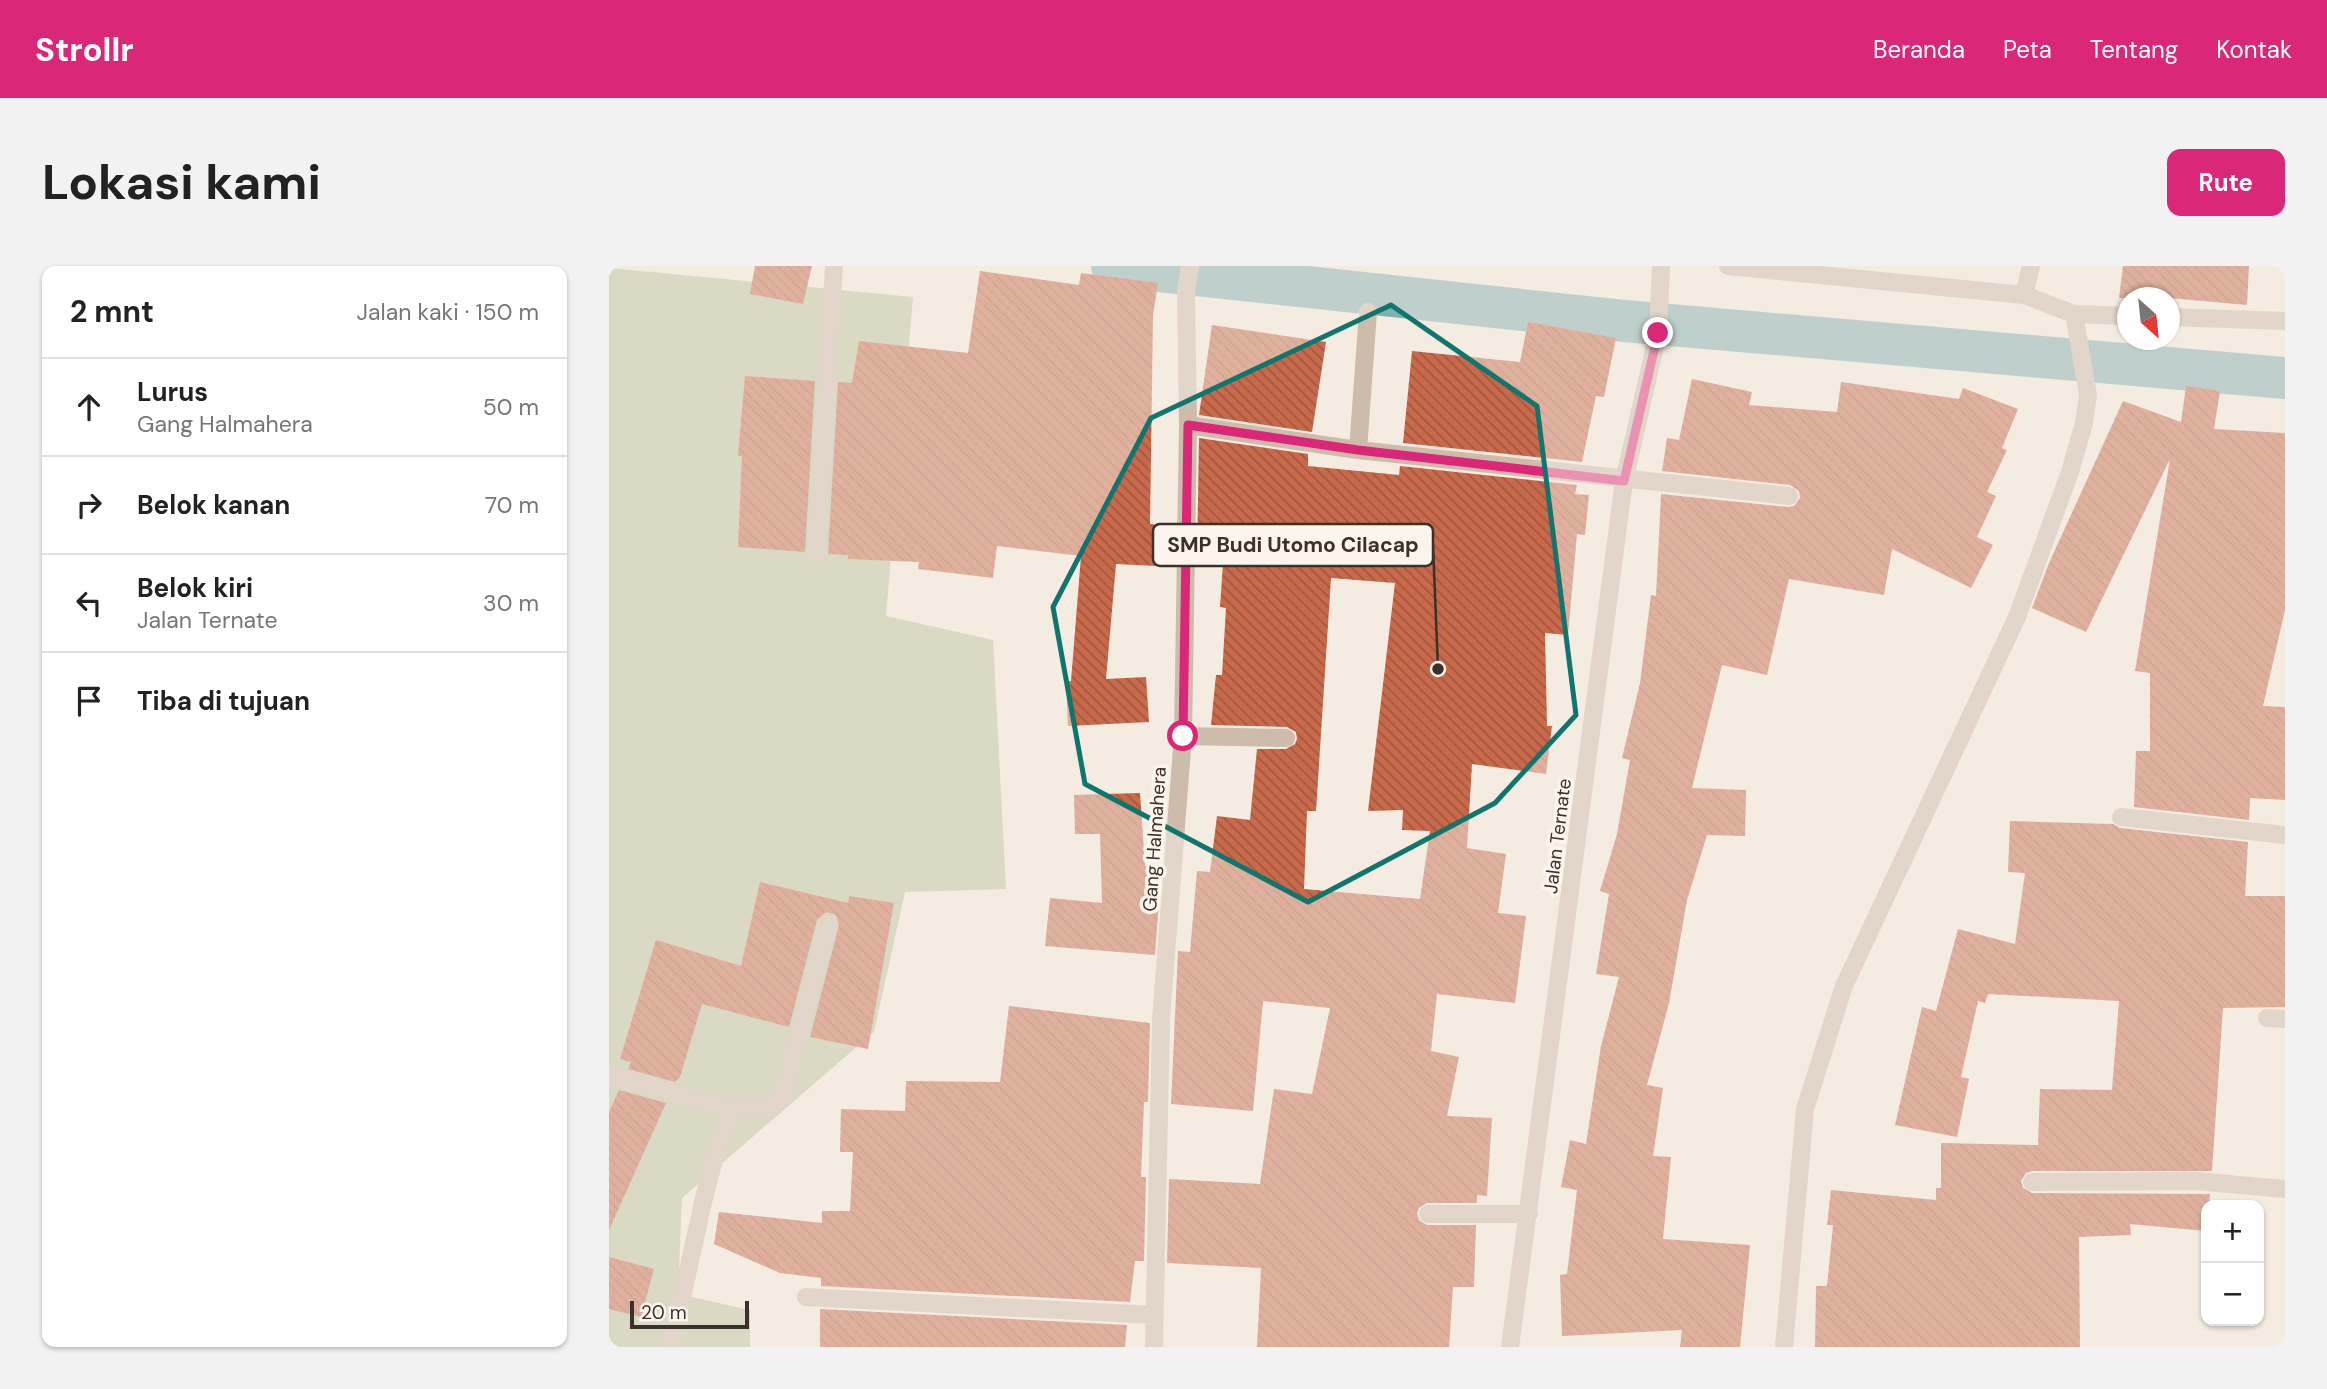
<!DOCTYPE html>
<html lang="id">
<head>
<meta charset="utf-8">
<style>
  :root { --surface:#fff; --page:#f2f2f2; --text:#222; --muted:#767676; --line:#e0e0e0; --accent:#db2777 }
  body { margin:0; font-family:"DM Sans",sans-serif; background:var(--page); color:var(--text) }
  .controls { position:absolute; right:21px; bottom:21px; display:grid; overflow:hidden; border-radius:14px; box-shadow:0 2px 5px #0004 }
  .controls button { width:63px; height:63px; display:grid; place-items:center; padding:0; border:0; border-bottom:2px solid var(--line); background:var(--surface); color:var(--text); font:35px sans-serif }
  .compass { position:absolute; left:1508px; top:21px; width:63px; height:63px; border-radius:50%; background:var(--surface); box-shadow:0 2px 5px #0004; rotate:153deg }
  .scale { position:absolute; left:21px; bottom:18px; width:119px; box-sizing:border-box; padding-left:7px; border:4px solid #3b302b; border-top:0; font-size:19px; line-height:24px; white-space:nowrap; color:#3b302b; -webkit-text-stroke:5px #fbf5ee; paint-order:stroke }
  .stop { position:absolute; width:21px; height:21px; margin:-16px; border:5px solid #db2777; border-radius:50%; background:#fff }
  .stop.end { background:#db2777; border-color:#fff; box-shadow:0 2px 7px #0008 }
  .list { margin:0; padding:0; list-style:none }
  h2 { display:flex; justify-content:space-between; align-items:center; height:91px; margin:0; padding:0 28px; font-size:30px }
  h2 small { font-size:23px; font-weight:400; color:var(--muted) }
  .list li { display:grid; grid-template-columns:46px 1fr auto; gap:21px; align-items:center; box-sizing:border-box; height:98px; padding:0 28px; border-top:2px solid var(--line) }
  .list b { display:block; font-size:26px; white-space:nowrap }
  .list p { margin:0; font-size:23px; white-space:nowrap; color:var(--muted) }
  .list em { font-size:23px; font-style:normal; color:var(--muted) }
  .icon { flex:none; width:38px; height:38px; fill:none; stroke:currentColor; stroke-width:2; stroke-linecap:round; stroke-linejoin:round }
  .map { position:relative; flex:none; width:1676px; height:1081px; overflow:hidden; border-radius:14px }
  header { display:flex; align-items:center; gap:42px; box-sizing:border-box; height:98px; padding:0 35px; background:var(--accent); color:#fff }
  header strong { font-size:33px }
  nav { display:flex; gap:38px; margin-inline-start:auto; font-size:24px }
  .intro { display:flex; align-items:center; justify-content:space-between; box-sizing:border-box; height:168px; padding:0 42px }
  h1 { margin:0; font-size:49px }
  .button { padding:18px 32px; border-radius:14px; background:var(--accent); color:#fff; font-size:24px; font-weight:700 }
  main { display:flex; gap:42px; padding:0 42px }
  aside { flex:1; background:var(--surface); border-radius:14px; box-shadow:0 2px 5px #0004 }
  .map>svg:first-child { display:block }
</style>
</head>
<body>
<header>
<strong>Strollr</strong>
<nav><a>Beranda</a><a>Peta</a><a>Tentang</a><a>Kontak</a></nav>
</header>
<div class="intro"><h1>Lokasi kami</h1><a class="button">Rute</a></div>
<main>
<aside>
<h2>2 mnt<small>Jalan kaki · 150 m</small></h2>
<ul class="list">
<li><svg class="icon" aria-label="ahead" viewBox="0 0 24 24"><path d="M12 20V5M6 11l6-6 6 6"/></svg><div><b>Lurus</b><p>Gang Halmahera</p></div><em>50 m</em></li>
<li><svg class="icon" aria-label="right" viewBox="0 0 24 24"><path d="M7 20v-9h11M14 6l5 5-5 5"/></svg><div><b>Belok kanan</b></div><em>70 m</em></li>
<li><svg class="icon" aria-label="left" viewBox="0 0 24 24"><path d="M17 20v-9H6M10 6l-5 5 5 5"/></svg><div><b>Belok kiri</b><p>Jalan Ternate</p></div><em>30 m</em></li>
<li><svg class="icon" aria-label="arrive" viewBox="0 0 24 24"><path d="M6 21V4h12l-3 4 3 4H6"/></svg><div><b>Tiba di tujuan</b></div></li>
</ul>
</aside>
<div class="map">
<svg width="1676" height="1081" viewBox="0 0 1676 1081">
  <defs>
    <pattern id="building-back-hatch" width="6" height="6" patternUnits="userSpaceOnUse" patternTransform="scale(1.75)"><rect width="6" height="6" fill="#c8694b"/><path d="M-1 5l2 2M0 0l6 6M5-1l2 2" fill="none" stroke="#a4573f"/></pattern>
  </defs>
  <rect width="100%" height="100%" fill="#f4ebe1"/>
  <path fill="#b8c4a0" d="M 0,2 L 304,31 L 277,350 L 384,374 L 397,623 L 296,626 L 265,766 L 73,932 L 69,1028 L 141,1044 L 141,1081 L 0,1081 Z"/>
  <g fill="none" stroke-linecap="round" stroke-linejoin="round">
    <path stroke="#7fb0b2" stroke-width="42" d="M 503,0 L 1015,55 L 1676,112"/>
  </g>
  <path fill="url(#building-back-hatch)" fill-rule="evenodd" d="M 146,0 L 203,0 L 194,38 L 141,28 Z
    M 1514,0 L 1640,0 L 1638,39 L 1560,32 L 1510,32 Z
    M 371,5 L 470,19 L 472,7 L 549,17 L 544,49 L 541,258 L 566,260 L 565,292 L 549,290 L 548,300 L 507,298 L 497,413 L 537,411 L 540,456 L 459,460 L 457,415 L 462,415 L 472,290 L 388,280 L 384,312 L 309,303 L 310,296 L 239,293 L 239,289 L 219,288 L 229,116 L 243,117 L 250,75 L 359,87 Z
    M 919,56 L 1007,72 L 995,131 L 987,130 L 973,196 L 794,177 L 803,85 L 911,96 Z
    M 603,59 L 717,76 L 703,166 L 590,149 Z
    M 136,110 L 206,115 L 196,286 L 129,281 L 133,190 L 129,190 Z
    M 1083,113 L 1143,126 L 1140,139 L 1228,146 L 1232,116 L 1350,133 L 1354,122 L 1409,143 L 1393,182 L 1398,184 L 1378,226 L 1387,230 L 1368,271 L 1384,279 L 1362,322 L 1283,283 L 1275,329 L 1180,313 L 1158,409 L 1113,399 L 1083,522 L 1137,524 L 1136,570 L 1098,569 L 1078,634 L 1060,737 L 1038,819 L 1054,822 L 1044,890 L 1062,891 L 1054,973 L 1141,979 L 1131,1081 L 1071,1081 L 1073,1064 L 953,1070 L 951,1009 L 958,1008 L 968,924 L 952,921 L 961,874 L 977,878 L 992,780 L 1010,711 L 987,708 L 1000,628 L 991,625 L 1008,568 L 1021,494 L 1013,492 L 1031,417 L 1042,329 L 1047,330 L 1052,228 L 1179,241 L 1185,240 L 1191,232 L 1190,225 L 1181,219 L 1053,205 L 1058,172 L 1070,174 Z
    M 1577,120 L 1611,125 L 1605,163 L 1676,167 L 1676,344 L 1654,440 L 1676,441 L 1676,534 L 1641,532 L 1640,554 L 1525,541 L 1527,485 L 1541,485 L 1541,407 L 1526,405 L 1561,193 L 1477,366 L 1423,342 L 1440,297 L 1514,135 L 1572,156 Z
    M 590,172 L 699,188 L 699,200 L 790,209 L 791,200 L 968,219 L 966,228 L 980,229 L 976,269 L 968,268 L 959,369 L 936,367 L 938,460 L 943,460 L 937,508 L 863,498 L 858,582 L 897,588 L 889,647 L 917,650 L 906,737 L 828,728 L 822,785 L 850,791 L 838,850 L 883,852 L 878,930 L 868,929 L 868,937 L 818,937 L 810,942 L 808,947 L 810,954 L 818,959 L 867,959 L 865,1021 L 844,1021 L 840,1081 L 648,1081 L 652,1002 L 558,997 L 560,913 L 651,918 L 665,823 L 703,828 L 721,742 L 654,735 L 644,845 L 562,838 L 569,685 L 581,686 L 588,605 L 601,606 L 608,550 L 641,554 L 648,483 L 677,483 L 686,478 L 688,473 L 687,466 L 678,461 L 602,459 L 607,409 L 613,409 L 617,342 L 611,341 L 614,297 L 588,294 ZM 722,312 L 786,317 L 759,545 L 794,544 L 793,564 L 821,565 L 811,633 L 695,623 L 698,545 L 707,545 Z
    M 531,527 L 536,600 L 548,601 L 550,636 L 546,689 L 436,680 L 441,632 L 493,637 L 491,568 L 466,568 L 465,529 Z
    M 1401,555 L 1504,558 L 1511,562 L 1639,576 L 1636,630 L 1676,630 L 1676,741 L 1614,742 L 1603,905 L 1423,905 L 1417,907 L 1412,915 L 1414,922 L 1423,927 L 1601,928 L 1600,939 L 1597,939 L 1597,965 L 1521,958 L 1522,969 L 1470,971 L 1471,1081 L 1206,1081 L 1207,1020 L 1218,1020 L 1224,959 L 1218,959 L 1222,924 L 1327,934 L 1327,922 L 1332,922 L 1332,877 L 1429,879 L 1431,823 L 1503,824 L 1510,735 L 1379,728 L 1376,737 L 1369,735 L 1352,811 L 1360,813 L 1348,871 L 1286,859 L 1313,741 L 1327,745 L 1349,663 L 1406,678 L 1416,607 L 1399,606 Z
    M 151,616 L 239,637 L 240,630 L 285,637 L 259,783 L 201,771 L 230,659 L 227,649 L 217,646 L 208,654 L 180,761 L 93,738 L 71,811 L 66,816 L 19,803 L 22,796 L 11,793 L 47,674 L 132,700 Z
    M 400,740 L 541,757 L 539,836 L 535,836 L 532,911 L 537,911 L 535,995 L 526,995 L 521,1036 L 212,1020 L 212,1012 L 171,1007 L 105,978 L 110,946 L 213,957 L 213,945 L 241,945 L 244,886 L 231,886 L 232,843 L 296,845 L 297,815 L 391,816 Z
    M 10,824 L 57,837 L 0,964 L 0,846 Z
    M 0,991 L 45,1003 L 32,1051 L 0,1043 Z
    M 211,1043 L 518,1059 L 516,1081 L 211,1081 Z"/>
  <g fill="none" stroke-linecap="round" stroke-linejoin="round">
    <path stroke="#cdbbac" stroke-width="18" d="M 1119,0 L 1415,29 L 1465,48 L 1518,50
      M 1415,29 L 1422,0
      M 1560,51 L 1676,55
      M 579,159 L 749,184 L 1180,230
      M 749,184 L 759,46
      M 207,290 L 225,0
      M 574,470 L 677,472
      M 1512,551 L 1676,569
      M 1658,752 L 1676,753
      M 0,809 L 114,842 L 125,840 L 109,879 L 95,932 L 62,1081
      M 125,840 L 160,842 L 174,830 L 219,657
      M 1423,916 L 1586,915 L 1676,923
      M 819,948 L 920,948
      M 197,1031 L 546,1049
      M 545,1081 L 552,753 L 574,470 L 579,159 L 577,25 L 581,0
      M 901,1081 L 1015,215 L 1049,67 L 1052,0
      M 1175,1081 L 1196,843 L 1235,720 L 1408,351 L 1461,206 L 1475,157 L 1479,129 L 1465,48"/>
  </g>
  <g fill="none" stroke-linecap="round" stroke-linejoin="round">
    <path stroke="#db2777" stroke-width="9" d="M 574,470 L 579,159 L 749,184 L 1015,215 L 1049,67"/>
  </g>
  <path d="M0 0H1676V1081H0ZM 782,39 L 928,140 L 967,449 L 886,537 L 699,636 L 476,518 L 444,341 L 542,152 Z" fill="#f4ebe1" fill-opacity=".55" fill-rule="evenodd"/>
  <path fill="none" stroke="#0f766e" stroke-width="5" stroke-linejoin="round" d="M 782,39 L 928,140 L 967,449 L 886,537 L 699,636 L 476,518 L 444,341 L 542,152 Z"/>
  <g text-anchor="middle" stroke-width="7" stroke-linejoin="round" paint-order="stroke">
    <g font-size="19" fill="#3b302b" stroke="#fbf5ee">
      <text transform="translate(948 570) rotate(-83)" y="7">Jalan Ternate</text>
      <text transform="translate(545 573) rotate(-86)" y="7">Gang Halmahera</text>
    </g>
  </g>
  <path fill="none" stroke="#3b302b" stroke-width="2.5" d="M829 403L824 279"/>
  <circle fill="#3b302b" stroke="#fbf5ee" stroke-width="2.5" cx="829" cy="403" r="7"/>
  <rect fill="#fbf5ee" stroke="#3b302b" stroke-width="2.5" x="544" y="258" width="280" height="42" rx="7"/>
  <g font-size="21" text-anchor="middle" font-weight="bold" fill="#3b302b">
    <text x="684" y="286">SMP Budi Utomo Cilacap</text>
  </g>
</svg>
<div class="controls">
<button>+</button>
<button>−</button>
</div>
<svg class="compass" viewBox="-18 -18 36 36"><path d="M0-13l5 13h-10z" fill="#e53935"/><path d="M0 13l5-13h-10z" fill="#767676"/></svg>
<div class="scale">20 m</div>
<div class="stop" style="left:574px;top:470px"></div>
<div class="stop end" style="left:1049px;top:67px"></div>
</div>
</main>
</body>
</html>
